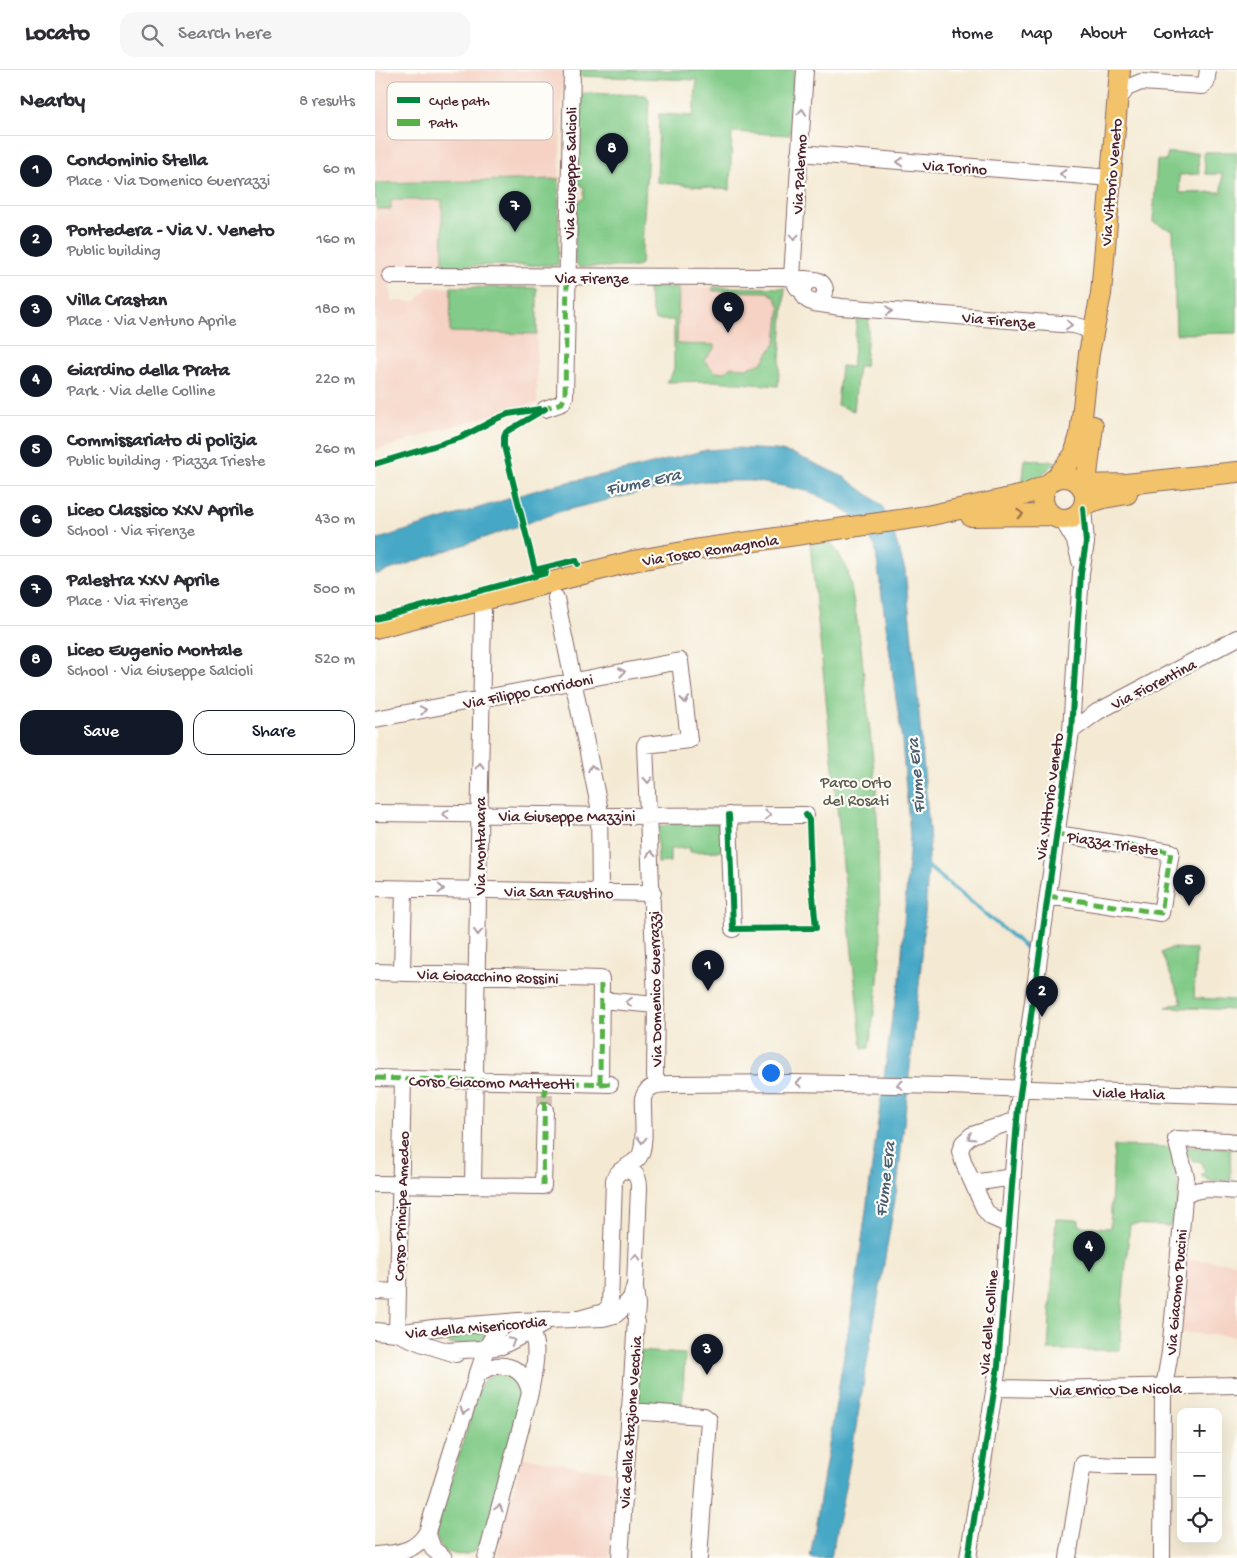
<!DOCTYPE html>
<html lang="en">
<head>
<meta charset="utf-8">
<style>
  :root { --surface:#fff; --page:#f7f7f7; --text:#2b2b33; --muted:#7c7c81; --line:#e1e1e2; --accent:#111827 }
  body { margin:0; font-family:"Gochi Hand",sans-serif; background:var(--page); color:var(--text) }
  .controls { position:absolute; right:15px; bottom:15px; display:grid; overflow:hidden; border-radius:10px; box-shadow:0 5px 20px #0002 }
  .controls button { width:45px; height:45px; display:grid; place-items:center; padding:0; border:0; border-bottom:1px solid var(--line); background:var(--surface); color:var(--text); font:25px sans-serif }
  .you { position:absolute; left:395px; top:1002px; width:18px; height:18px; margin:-12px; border:4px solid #fff; border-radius:50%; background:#1a73e8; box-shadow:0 0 0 8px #1a73e833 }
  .badge { display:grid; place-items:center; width:32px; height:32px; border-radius:50%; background:var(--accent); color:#fff; font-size:16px; font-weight:700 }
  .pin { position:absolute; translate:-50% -41px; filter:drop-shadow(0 1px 2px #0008) }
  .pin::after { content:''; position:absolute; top:26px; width:18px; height:15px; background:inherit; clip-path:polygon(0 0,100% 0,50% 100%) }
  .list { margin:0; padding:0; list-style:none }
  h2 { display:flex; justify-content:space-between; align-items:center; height:65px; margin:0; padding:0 20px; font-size:21px }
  h2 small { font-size:16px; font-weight:400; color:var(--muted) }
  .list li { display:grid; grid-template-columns:32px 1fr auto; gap:15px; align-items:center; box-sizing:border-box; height:70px; padding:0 20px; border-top:1px solid var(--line) }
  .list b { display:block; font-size:19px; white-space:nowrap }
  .list p { margin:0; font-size:16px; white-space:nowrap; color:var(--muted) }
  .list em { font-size:16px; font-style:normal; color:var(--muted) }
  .actions { display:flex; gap:10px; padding:15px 20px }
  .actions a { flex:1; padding:11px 0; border:1px solid var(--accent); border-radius:15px; text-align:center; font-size:18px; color:var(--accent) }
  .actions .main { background:var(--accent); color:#fff }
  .icon { flex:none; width:28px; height:28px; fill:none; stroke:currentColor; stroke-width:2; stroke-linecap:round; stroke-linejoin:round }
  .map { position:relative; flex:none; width:862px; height:1488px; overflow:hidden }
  header { display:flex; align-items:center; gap:30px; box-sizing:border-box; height:70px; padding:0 25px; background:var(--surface); border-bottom:1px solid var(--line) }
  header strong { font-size:24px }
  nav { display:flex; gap:28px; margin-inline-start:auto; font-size:18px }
  .search { width:350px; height:45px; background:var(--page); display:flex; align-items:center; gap:12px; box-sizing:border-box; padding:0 18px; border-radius:15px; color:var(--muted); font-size:19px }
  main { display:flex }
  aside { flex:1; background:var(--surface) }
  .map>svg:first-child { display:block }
</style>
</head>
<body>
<header>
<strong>Locato</strong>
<div class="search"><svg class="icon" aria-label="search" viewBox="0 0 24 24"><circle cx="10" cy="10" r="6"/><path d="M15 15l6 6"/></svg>Search here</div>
<nav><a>Home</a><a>Map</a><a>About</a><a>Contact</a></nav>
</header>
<main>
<aside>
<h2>Nearby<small>8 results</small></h2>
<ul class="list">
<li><span class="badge">1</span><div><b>Condominio Stella</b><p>Place · Via Domenico Guerrazzi</p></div><em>60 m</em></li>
<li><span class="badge">2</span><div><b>Pontedera - Via V. Veneto</b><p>Public building</p></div><em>160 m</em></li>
<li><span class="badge">3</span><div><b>Villa Crastan</b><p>Place · Via Ventuno Aprile</p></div><em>180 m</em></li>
<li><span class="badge">4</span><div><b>Giardino della Prata</b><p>Park · Via delle Colline</p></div><em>220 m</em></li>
<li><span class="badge">5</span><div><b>Commissariato di polizia</b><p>Public building · Piazza Trieste</p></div><em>260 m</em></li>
<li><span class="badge">6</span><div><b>Liceo Classico XXV Aprile</b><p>School · Via Firenze</p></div><em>430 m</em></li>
<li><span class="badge">7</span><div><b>Palestra XXV Aprile</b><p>Place · Via Firenze</p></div><em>500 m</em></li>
<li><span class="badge">8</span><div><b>Liceo Eugenio Montale</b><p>School · Via Giuseppe Salcioli</p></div><em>520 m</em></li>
</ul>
<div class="actions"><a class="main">Save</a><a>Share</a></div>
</aside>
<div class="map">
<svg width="862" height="1488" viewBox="0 0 862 1488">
  <rect width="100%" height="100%" fill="#fdfcf7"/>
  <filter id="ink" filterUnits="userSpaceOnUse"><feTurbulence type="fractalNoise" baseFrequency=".02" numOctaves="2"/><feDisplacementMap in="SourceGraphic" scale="10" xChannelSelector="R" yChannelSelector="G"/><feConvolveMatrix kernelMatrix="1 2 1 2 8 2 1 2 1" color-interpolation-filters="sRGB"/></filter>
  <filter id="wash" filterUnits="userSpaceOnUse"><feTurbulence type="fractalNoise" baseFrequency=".0096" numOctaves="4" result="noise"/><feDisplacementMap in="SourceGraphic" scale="20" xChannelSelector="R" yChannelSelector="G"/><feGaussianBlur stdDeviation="1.12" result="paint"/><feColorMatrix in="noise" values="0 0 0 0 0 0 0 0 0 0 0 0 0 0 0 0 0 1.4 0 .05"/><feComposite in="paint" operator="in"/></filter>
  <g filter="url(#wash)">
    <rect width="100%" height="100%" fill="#f4ead4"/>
    <path fill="#f5d2c3" d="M 0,0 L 188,0 L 184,109 L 68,112 L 68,196 L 16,195 L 16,231 L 41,231 L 53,217 L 162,218 L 162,333 L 78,356 L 0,381 Z
      M 272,217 L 410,218 L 403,316 L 338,311 L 291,312 L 297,304 L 299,298 L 299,250 L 280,250 Z
      M 811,1189 L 862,1193 L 862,1266 L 805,1263 Z
      M 147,1387 L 243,1403 L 235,1488 L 141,1488 L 122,1485 Z"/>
    <path fill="#82cb88" stroke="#66755a" d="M 202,0 L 419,0 L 415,65 L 357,62 L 355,120 L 282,112 L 284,44 L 318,46 L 322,10 L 202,6 Z
      M 209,23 L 271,25 L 274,30 L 272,97 L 266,194 L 261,197 L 204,197 L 200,192 L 201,133 L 209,128 L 209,118 L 201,111 L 203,28 Z
      M 823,82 L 824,104 L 804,105 L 805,123 L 847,122 L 847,104 L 830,104 L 829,82 L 862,82 L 862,263 L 801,264 L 798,161 L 778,152 L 782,90 L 791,91 L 793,83 Z
      M 184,109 L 183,195 L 68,196 L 67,130 L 16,130 L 16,139 L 2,139 L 2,130 L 0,129 L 0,113 Z
      M 76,217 L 162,218 L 162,264 L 75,262 Z
      M 272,217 L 304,217 L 302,274 L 340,275 L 340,278 L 329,290 L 340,302 L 350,302 L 355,297 L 373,298 L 387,293 L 401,272 L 405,237 L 400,227 L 393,222 L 338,221 L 338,217 L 410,218 L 403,316 L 338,311 L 291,312 L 297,304 L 299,298 L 299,250 L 280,250 Z
      M 482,248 L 494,249 L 490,296 L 483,296 L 479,341 L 462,335 L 466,296 L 477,297 Z
      M 650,389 L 682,392 L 660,410 L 647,417 Z
      M 456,472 L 472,498 L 477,522 L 485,569 L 501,718 L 506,875 L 502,922 L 494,978 L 487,979 L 435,474 Z
      M 348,753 L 349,781 L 315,782 L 315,778 L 295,779 L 295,792 L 283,793 L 282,765 L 284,757 L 295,754 Z
      M 796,878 L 821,879 L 819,928 L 862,930 L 862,940 L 791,937 L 807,932 L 786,883 Z
      M 739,1076 L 797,1077 C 800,1102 810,1135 794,1156 L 755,1154 L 746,1246 L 745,1280 L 673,1280 L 681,1149 L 704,1150 L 704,1156 L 735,1158 Z
      M 810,1077 L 855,1078 L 856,1110 L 836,1111 L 826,1106 L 830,1102 L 825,1091 L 819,1091 L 811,1083 Z
      M 115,1258 L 106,1273 L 74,1274 L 75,1260 Z
      M 262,1281 L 310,1284 L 307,1338 L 259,1335 Z
      M 124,1304 C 139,1306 143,1311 148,1324 L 107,1474 C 95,1488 80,1487 66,1478 L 60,1463 L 105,1317 C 109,1308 115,1305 124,1304 Z"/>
    <path fill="#46a8c6" stroke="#486478" d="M 359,378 L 401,380 L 419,384 L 469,407 L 494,425 L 507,436 L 519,464 L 530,500 L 542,619 L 555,771 L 547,887 L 522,1118 L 475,1392 L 456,1488 L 435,1488 L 481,1214 L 517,948 L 525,910 L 535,766 L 527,671 L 500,476 L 479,447 L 462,435 L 435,422 L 408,416 L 377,411 L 331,411 L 270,421 L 187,441 L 0,505 L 0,470 L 175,416 L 261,398 L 331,380 Z"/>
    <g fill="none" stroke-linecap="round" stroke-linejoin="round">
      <path stroke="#46a8c6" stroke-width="4" d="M 550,794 L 655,881"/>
    </g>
  </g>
  <g filter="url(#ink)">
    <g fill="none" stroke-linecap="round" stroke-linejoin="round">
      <path stroke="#d2c1b2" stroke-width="16" stroke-dasharray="16 8" stroke-linecap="butt" d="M 170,1040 L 170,1019"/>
      <defs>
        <path id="minor" d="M 742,31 L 752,18 L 766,12 L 828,16 L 831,13 L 833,0
          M 424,83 L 736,108
          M 16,206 L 409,207 L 440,210
          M428 221a11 11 0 1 1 22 0a11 11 0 1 1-22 0Z
          M 428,222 L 422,217 L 417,207 L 430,0
          M 439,233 L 466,237 L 699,255 L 709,258 L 717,265
          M 170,339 L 187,333 L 190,326 L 197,0
          M 687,449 L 700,471 L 705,491
          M 181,528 L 224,736 L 225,822
          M 0,649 L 305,591 L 314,670 L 270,675 L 281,931 L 280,1006 L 283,1015
          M 696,661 L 722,642 L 862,568
          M 0,743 L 245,746 L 431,745
          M 354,745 L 358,859
          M 0,818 L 278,823
          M 673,826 L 786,843 L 796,782 L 682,764
          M 0,902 L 226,909 L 225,1014
          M 27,902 L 29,819
          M 226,930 L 281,935
          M 0,1008 L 235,1014
          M 598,1113 L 638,1107
          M 0,1114 L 168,1116 L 170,1040
          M 98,1115 L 108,541
          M 809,1127 C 823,1115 845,1120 862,1121
          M 634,1155 L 616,1147 L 610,1140 L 589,1094 L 585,1081 L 588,1073 L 597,1065 L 642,1050
          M 0,1221 L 23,1222
          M 204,1249 L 229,1242 L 235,1235 L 239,1110 C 242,1099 257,1096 264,1087 C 272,1076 267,1042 268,1028 C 272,1015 284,1014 296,1014 L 416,1013 L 573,1016 L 862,1026
          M 0,1261 L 22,1263 L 58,1258 L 143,1251 L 228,1248 L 240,1245 L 246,1240 L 256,1228 L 260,1215 L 264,1118 C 264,1105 259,1099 245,1101
          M 22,1263 L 28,1009
          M 22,1263 L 46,1273 L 81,1284
          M 72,1281 L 105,1279 L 127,1276 L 167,1255
          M 101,1306 C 121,1288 150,1294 155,1323
          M 620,1318 L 671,1319 L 862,1315
          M 254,1341 L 329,1346 L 334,1350 L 324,1488
          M 0,1485 C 21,1484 41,1482 52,1462
          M 69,1488 L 58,1479 L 52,1462 L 79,1374 L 111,1279 L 120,1263 L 131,1252
          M 111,1488 L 154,1327 C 158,1305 171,1261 143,1251
          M 245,1488 L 262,1235 L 260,1218
          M 593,1488 L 623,1296 L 643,1038 L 696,661 L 706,503 L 711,473 L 708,438
          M 693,1488 L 708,1394 L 742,1396 L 788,1396
          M 787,1488 L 788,1323 L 795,1282 L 811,1107 L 801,1069 L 854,1071 L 862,1074"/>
        <path id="major" d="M668 428a21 21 0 1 1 42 0a21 21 0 1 1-42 0Z
          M 681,408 L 699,385 L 705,365 L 714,283 L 726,224 L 745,0
          M 706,414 L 712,405 L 718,356
          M 707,415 L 751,414 L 862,402
          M 710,434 L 729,428 L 752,424
          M 596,446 L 676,445
          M 0,558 L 258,491 L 319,480 L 552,446 L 649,425 L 672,415"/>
      </defs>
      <use href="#minor" stroke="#866666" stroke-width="18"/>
      <use href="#major" stroke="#866666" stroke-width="22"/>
      <use href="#minor" stroke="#fff" stroke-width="16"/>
      <use href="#major" stroke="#f2c36a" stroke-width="20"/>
      <path stroke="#57b146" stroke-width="5" stroke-dasharray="10 5" stroke-linecap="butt" d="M 167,339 L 187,333 L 190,326 L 192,207
        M 673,826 L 786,843 L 796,782 L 682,764
        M 0,1008 L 235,1014
        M 225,1014 L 226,909
        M 168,1116 L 170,1013"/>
      <defs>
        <path id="cycleway" d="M 170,339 L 131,362 L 129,367 L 129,376 L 160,500 L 201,490 L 203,494
          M 0,394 L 85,368 L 121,349 L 133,344 L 165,339
          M 0,549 L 171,503
          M 354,745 L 358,859 L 441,858 L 436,805 L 434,750 L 431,745
          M 593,1488 L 623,1296 L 643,1038 L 696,661 L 706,503 L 711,473 L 708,438"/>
      </defs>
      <use href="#cycleway" stroke="#fdfcf7" stroke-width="9"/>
      <use href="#cycleway" stroke="#00873e" stroke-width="6"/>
    </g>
    <defs><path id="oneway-chevron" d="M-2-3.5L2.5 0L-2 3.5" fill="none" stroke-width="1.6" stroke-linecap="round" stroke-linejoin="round" transform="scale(1.25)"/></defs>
    <g stroke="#ae9aa0">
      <use href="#oneway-chevron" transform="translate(427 42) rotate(-86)"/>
      <use href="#oneway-chevron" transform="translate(525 92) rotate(-176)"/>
      <use href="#oneway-chevron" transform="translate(688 104) rotate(-176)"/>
      <use href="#oneway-chevron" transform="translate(419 167) rotate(93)"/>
      <use href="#oneway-chevron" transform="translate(514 241) rotate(4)"/>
      <use href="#oneway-chevron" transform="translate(694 255) rotate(6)"/>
      <use href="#oneway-chevron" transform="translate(247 602) rotate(-11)"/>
      <use href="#oneway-chevron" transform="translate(310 630) rotate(84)"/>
      <use href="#oneway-chevron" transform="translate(48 640) rotate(-11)"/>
      <use href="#oneway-chevron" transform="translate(105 696) rotate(-89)"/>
      <use href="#oneway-chevron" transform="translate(217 698) rotate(-101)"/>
      <use href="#oneway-chevron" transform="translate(273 710) rotate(87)"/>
      <use href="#oneway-chevron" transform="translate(71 744) rotate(-179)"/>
      <use href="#oneway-chevron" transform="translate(393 745)"/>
      <use href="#oneway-chevron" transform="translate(276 784) rotate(-93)"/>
      <use href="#oneway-chevron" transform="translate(66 819) rotate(1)"/>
      <use href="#oneway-chevron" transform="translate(103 862) rotate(91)"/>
      <use href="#oneway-chevron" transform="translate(254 932) rotate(-175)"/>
      <use href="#oneway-chevron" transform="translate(424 1013) rotate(-180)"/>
      <use href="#oneway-chevron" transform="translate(525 1015) rotate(-179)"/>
      <use href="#oneway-chevron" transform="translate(596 1067) rotate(148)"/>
      <use href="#oneway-chevron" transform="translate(267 1070) rotate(92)"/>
      <use href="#oneway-chevron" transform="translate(261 1187) rotate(-88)"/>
      <use href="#oneway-chevron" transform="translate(137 1271) rotate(-26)"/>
      <use href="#oneway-chevron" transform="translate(89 1341) rotate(108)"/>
      <use href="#oneway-chevron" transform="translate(124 1438) rotate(-75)"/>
    </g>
    <use stroke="#9e714a" href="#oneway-chevron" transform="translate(645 444) rotate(-1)"/>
  </g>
  <g text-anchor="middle" stroke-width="4.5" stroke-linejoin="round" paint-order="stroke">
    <g font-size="16" fill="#4a1f2b" stroke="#fdfcf7">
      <text transform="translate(580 96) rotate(4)" y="6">Via Torino</text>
      <text transform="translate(194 103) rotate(-89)" y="6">Via Giuseppe Salcioli</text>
      <text transform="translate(423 104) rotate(-87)" y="6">Via Palermo</text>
      <text transform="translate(735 112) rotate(-85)" y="6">Via Vittorio Veneto</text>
      <text x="217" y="213">Via Firenze</text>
      <text transform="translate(624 249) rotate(5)" y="6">Via Firenze</text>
      <text transform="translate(335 479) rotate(-9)" y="6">Via Tosco Romagnola</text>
      <text transform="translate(778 613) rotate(-27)" y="6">Via Fiorentina</text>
      <text transform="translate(153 620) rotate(-11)" y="6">Via Filippo Corridoni</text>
      <text transform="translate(673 726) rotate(-82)" y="6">Via Vittorio Veneto</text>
      <text x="192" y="751">Via Giuseppe Mazzini</text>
      <text transform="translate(738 772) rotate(9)" y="6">Piazza Trieste</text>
      <text transform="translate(104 776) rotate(-90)" y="6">Via Montanara</text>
      <text transform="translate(184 821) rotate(1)" y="6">Via San Faustino</text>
      <text transform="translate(113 905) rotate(2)" y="6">Via Gioacchino Rossini</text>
      <text transform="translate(279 919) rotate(-91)" y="6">Via Domenico Guerrazzi</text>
      <text transform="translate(117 1011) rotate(1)" y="6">Corso Giacomo Matteotti</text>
      <text transform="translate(754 1022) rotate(2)" y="6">Viale Italia</text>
      <text transform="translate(25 1136) rotate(-88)" y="6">Corso Principe Amedeo</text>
      <text transform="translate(800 1222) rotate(-85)" y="6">Via Giacomo Puccini</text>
      <text transform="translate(612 1252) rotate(-85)" y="6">Via delle Colline</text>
      <text transform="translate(101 1256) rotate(-5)" y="6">Via della Misericordia</text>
      <text transform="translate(741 1318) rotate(-1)" y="6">Via Enrico De Nicola</text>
      <text transform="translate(254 1352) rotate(-86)" y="6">Via della Stazione Vecchia</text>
    </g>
    <g font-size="16" fill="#5e5b4c" stroke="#fdfcf7">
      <text x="481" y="717">Parco Orto<tspan x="481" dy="18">del Rosati</tspan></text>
    </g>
    <g font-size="18" font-style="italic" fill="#485d71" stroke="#fdfcf7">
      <text transform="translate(268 411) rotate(-12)" y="6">Fiume Era</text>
      <text transform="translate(540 706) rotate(-95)" y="6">Fiume Era</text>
      <text transform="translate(509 1109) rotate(-83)" y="6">Fiume Era</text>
    </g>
  </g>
  <rect x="12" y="12" width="166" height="58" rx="8" fill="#fdfcf7" stroke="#c7baba" stroke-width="1"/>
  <rect x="22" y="27" width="23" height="6" fill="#00873e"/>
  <rect x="22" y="49" width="23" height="7" fill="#57b146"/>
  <g font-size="14" fill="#4a1f2b">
    <text x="54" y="35">Cycle path</text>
    <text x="54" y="57">Path</text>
  </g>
</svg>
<div class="controls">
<button>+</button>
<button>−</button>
<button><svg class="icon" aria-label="locate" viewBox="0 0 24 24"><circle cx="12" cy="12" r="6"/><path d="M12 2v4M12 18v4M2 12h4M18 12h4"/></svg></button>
</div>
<div class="you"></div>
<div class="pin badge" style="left:333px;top:921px">1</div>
<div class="pin badge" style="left:667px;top:947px">2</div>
<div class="pin badge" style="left:332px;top:1305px">3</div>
<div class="pin badge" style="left:714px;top:1202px">4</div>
<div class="pin badge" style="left:814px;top:836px">5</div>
<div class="pin badge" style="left:353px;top:263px">6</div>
<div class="pin badge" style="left:140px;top:162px">7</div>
<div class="pin badge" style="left:237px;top:104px">8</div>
</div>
</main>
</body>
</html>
